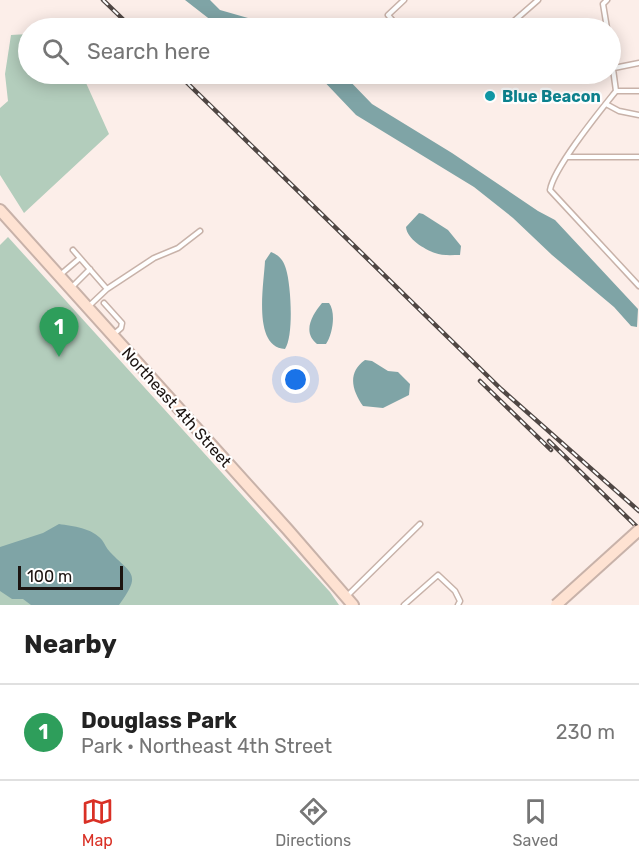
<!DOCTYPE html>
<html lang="en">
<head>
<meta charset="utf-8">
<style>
  :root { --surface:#fff; --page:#f6f6f6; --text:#222; --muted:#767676; --line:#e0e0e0; --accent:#d93025 }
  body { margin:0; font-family:Rubik,sans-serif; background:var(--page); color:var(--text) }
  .scale { position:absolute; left:18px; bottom:15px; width:105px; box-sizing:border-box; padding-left:6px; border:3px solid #1c1411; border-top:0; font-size:16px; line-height:21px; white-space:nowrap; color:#1c1411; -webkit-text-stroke:4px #fff; paint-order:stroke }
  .you { position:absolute; left:296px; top:380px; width:21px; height:21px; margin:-15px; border:4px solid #fff; border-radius:50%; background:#1a73e8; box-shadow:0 0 0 9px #1a73e833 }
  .badge { display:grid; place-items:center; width:39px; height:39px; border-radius:50%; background:var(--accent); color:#fff; font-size:20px; font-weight:700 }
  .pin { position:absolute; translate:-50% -50px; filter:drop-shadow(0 2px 3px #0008) }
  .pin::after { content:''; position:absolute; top:32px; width:21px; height:18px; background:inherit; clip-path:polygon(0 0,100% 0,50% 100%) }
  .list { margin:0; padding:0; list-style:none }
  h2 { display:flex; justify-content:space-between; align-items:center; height:78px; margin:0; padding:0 24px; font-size:26px }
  h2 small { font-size:20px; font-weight:400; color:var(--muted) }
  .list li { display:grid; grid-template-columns:39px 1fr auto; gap:18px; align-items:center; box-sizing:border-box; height:96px; padding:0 24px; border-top:2px solid var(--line) }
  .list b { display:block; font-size:22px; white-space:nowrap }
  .list p { margin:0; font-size:20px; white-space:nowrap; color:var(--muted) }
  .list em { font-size:20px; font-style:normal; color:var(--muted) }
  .icon { flex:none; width:33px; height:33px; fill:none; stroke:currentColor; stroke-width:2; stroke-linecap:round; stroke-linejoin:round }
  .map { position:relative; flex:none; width:639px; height:605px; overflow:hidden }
  .search { position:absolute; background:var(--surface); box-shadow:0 3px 15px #0003; left:18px; right:18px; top:18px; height:66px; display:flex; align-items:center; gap:15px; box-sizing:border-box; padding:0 21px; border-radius:33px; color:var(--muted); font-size:22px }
  .sheet { height:174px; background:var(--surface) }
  nav { display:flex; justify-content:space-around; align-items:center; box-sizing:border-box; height:84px; border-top:2px solid var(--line); background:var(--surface); font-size:16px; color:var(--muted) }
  nav a { display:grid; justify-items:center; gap:3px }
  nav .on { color:var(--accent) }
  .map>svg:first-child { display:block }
</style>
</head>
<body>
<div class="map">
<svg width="639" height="605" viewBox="0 0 639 605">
  <rect width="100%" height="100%" fill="#fceee9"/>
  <path fill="#b3cdbc" d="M 28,34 L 28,74 L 82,74 L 109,134 L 24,213 L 0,175 L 0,108 L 8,101 L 5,74 L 11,35 Z
    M 8,237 L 330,592 L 339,605 L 0,605 L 0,245 Z"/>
  <path fill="#7fa4a6" d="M 185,0 L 210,0 L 220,10 L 248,18 L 268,28 L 221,28 Z
    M 317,74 L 343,74 L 372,104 L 452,153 L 538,211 L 555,220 L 638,309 L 637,327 L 631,326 L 614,307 L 552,255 L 513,218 L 474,187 L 356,115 Z
    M 419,213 L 423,214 L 448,230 L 461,246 L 460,255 C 452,255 442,256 435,253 C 424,249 407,239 406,227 Z
    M 271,252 C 279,255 284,261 286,269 C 291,285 294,336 285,349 C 252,347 264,284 265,261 Z
    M 322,303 L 329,303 C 336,312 333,334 326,344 L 317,344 C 302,332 312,315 322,303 Z
    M 365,360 L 372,361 L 388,371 L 398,372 L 410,384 L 409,395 L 383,408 L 363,406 C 352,390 347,373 365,360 Z
    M 59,524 C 73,526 92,528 102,540 C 105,544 106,548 110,552 C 132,575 142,573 119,605 L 31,605 L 23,599 L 12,599 L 0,591 L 0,547 L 43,533 Z"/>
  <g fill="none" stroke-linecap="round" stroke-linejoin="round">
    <defs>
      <path id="lane" d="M 607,0 L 603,4 L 607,28
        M 399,28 L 388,15 L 404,0
        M 506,28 L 538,0
        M 610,47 L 616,91 C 600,111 554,167 550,190 L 639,286
        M 614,68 L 639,63
        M 437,74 L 441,78 L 453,74
        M 616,91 L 639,91
        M 606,104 L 619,111 L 639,115
        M 568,157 L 639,157
        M 73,250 L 107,289 L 88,307
        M 60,275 L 80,258
        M 71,288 L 90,269
        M 107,289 L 154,258 L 178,248 L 200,231
        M 104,303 L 122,323 L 121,328 L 113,335
        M 347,596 L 420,524
        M 404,605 L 438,575 L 455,591 L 460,601 L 458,605"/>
      <path id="secondary" d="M 0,210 L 288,530 L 353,605"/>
    </defs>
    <use href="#lane" stroke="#c8b2a9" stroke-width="7"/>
    <use href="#secondary" stroke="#c8b2a9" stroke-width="14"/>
    <use href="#lane" stroke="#fff" stroke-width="4"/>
    <use href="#secondary" stroke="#fee2d2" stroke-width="10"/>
    <defs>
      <path id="rail" d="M 103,0 L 132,28
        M 178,74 L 501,389 L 639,511
        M 480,381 L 551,450
        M 549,441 L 639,529"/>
    </defs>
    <use href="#rail" stroke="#504744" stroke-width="4.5"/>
    <use href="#rail" stroke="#fff" stroke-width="2" stroke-dasharray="7" stroke-linecap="butt"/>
    <defs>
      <path id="secondary-bridge" d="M 556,605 L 639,530"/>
    </defs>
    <use href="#secondary-bridge" stroke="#c8b2a9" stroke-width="14" stroke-linecap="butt"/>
    <use href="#secondary-bridge" stroke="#fee2d2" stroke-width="10"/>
  </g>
  <circle fill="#0f9aa8" stroke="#fff" stroke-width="2" cx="490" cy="96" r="6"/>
  <g text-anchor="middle" stroke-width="4.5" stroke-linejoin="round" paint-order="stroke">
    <g font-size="16" font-weight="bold" fill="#0d838f" stroke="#fff" text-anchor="start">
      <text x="502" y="102">Blue Beacon</text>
    </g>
    <g font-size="16" fill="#1c1411" stroke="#fff">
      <text transform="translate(177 407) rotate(48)" y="6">Northeast 4th Street</text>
    </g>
  </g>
</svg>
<div class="scale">100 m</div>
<div class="you"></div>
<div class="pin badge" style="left:59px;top:357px;background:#2e9e5b">1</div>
<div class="search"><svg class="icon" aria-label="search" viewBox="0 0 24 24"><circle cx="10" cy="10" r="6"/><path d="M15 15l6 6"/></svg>Search here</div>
</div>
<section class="sheet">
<h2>Nearby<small></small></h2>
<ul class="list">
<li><span class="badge" style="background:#2e9e5b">1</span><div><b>Douglass Park</b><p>Park · Northeast 4th Street</p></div><em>230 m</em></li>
</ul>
</section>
<nav>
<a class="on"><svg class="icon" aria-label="map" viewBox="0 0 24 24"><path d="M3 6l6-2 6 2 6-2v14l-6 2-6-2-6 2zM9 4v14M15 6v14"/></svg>Map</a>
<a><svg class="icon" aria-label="directions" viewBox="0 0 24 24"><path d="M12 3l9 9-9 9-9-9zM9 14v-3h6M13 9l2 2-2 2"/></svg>Directions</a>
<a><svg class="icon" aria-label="saved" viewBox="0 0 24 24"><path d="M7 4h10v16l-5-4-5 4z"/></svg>Saved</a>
</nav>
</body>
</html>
